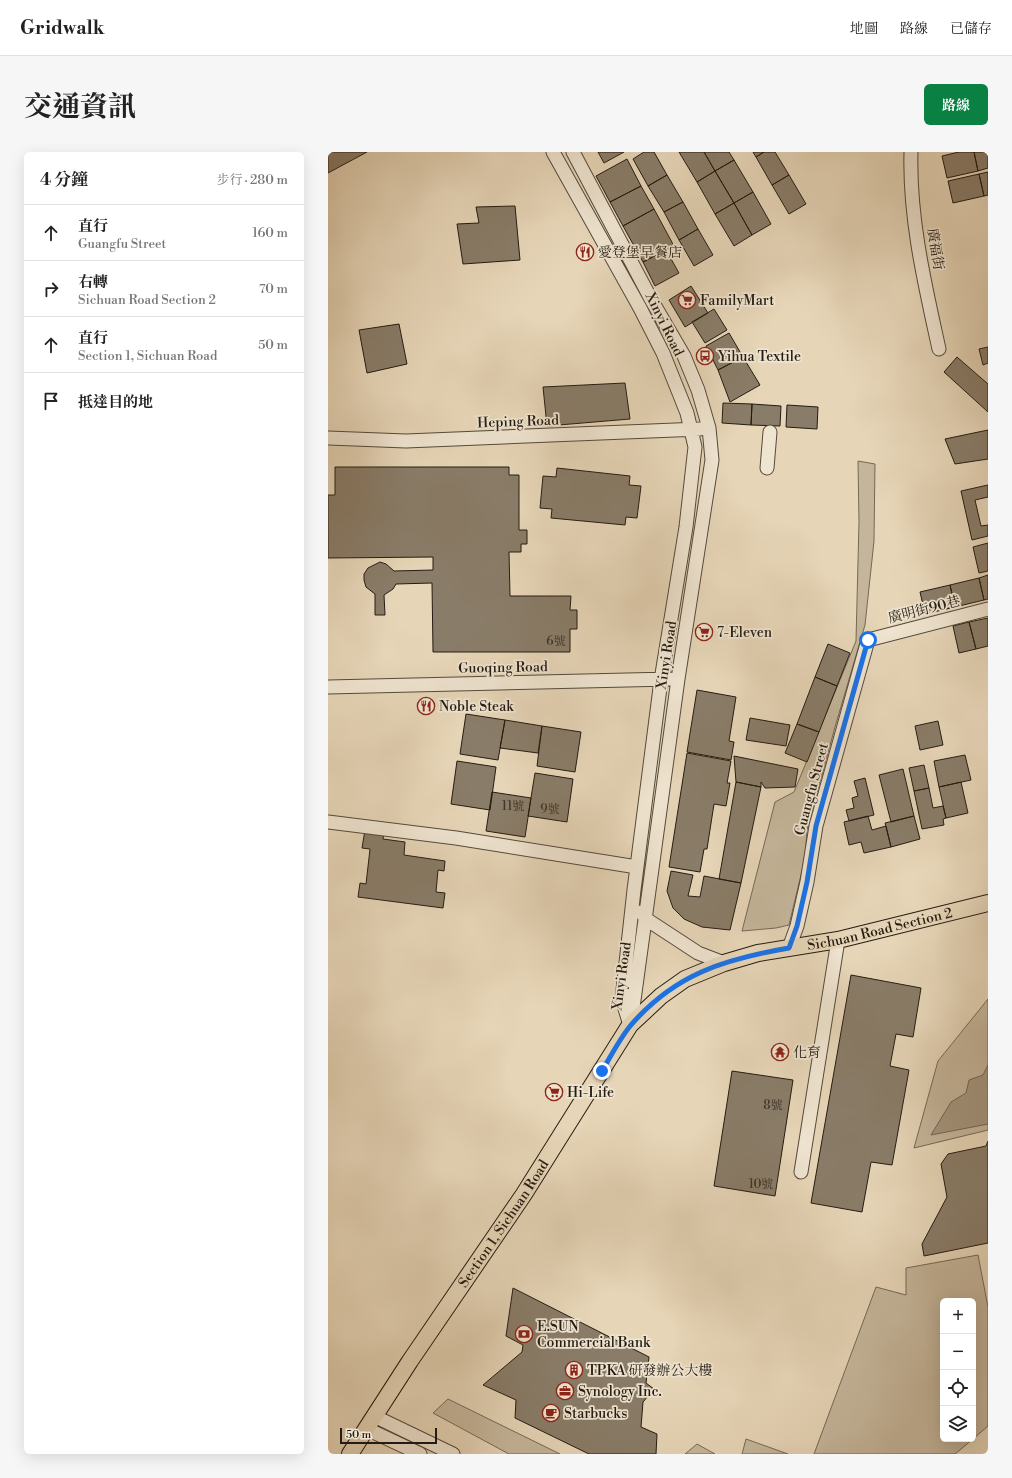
<!DOCTYPE html>
<html lang="zh-TW">
<head>
<meta charset="utf-8">
<style>
  :root { --surface:#fff; --page:#f6f6f6; --text:#222; --muted:#767676; --line:#e0e0e0; --accent:#0b8043 }
  body { margin:0; font-family:"Libre Bodoni","Noto Serif TC",serif; background:var(--page); color:var(--text) }
  .controls { position:absolute; right:12px; bottom:12px; display:grid; overflow:hidden; border-radius:6px; box-shadow:0 4px 16px #0002 }
  .controls button { width:36px; height:36px; display:grid; place-items:center; padding:0; border:0; border-bottom:1px solid var(--line); background:var(--surface); color:var(--text); font:20px sans-serif }
  .scale { position:absolute; left:12px; bottom:10px; width:97px; box-sizing:border-box; padding-left:4px; border:2px solid #241c12; border-top:0; font-size:11px; line-height:14px; white-space:nowrap; color:#241c12; -webkit-text-stroke:3px #efe4d0; paint-order:stroke }
  .stop { position:absolute; width:12px; height:12px; margin:-9px; border:3px solid #1a73e8; border-radius:50%; background:#fff }
  .stop.end { background:#1a73e8; border-color:#fff; box-shadow:0 1px 4px #0008 }
  .list { margin:0; padding:0; list-style:none }
  h2 { display:flex; justify-content:space-between; align-items:center; height:52px; margin:0; padding:0 16px; font-size:17px }
  h2 small { font-size:13px; font-weight:400; color:var(--muted) }
  .list li { display:grid; grid-template-columns:26px 1fr auto; gap:12px; align-items:center; box-sizing:border-box; height:56px; padding:0 16px; border-top:1px solid var(--line) }
  .list b { display:block; font-size:15px; white-space:nowrap }
  .list p { margin:0; font-size:13px; white-space:nowrap; color:var(--muted) }
  .list em { font-size:13px; font-style:normal; color:var(--muted) }
  .icon { flex:none; width:22px; height:22px; fill:none; stroke:currentColor; stroke-width:2; stroke-linecap:round; stroke-linejoin:round }
  .map { position:relative; flex:none; width:660px; height:1302px; overflow:hidden; border-radius:6px }
  header { display:flex; align-items:center; gap:24px; box-sizing:border-box; height:56px; padding:0 20px; background:var(--surface); border-bottom:1px solid var(--line) }
  header strong { font-size:19px }
  nav { display:flex; gap:22px; margin-inline-start:auto; font-size:14px }
  .intro { display:flex; align-items:center; justify-content:space-between; box-sizing:border-box; height:96px; padding:0 24px }
  h1 { margin:0; font-size:28px }
  .button { padding:10px 18px; border-radius:6px; background:var(--accent); color:#fff; font-size:14px; font-weight:700 }
  main { display:flex; gap:24px; padding:0 24px }
  aside { flex:1; background:var(--surface); border-radius:6px; box-shadow:0 4px 16px #0002 }
  .map>svg:first-child { display:block }
</style>
</head>
<body>
<header>
<strong>Gridwalk</strong>
<nav><a>地圖</a><a>路線</a><a>已儲存</a></nav>
</header>
<div class="intro"><h1>交通資訊</h1><a class="button">路線</a></div>
<main>
<aside>
<h2>4 分鐘<small>步行 · 280 m</small></h2>
<ul class="list">
<li><svg class="icon" aria-label="ahead" viewBox="0 0 24 24"><path d="M12 20V5M6 11l6-6 6 6"/></svg><div><b>直行</b><p>Guangfu Street</p></div><em>160 m</em></li>
<li><svg class="icon" aria-label="right" viewBox="0 0 24 24"><path d="M7 20v-9h11M14 6l5 5-5 5"/></svg><div><b>右轉</b><p>Sichuan Road Section 2</p></div><em>70 m</em></li>
<li><svg class="icon" aria-label="ahead" viewBox="0 0 24 24"><path d="M12 20V5M6 11l6-6 6 6"/></svg><div><b>直行</b><p>Section 1, Sichuan Road</p></div><em>50 m</em></li>
<li><svg class="icon" aria-label="arrive" viewBox="0 0 24 24"><path d="M6 21V4h12l-3 4 3 4H6"/></svg><div><b>抵達目的地</b></div></li>
</ul>
</aside>
<div class="map">
<svg width="660" height="1302" viewBox="0 0 660 1302">
  <rect width="100%" height="100%" fill="#e6d5b7"/>
  <filter id="stains"><feTurbulence type="fractalNoise" baseFrequency=".005" numOctaves="4"/><feColorMatrix values="0 0 0 0 .2 0 0 0 0 .09 0 0 0 0 .02 0 0 0 .5 -.17"/></filter>
  <radialGradient id="worn" r=".72"><stop offset=".6" stop-color="#630" stop-opacity="0"/><stop offset="1" stop-color="#630" stop-opacity=".3"/></radialGradient>
  <path fill="#c5b69b" stroke="#746956" d="M 530,309 L 547,312 L 546,389 L 537,473 L 507,575 L 479,678 L 477,706 L 461,773 L 448,776 L 414,779 L 447,650 L 466,640 L 528,489 L 531,370 Z
    M 660,847 L 660,978 L 586,996 L 610,909 Z
    M 650,1103 L 660,1155 L 660,1274 L 645,1287 L 645,1149 L 615,1149 L 615,1287 L 645,1287 L 627,1302 L 486,1302 L 548,1135 L 578,1143 L 578,1116 Z
    M 120,1247 L 232,1302 L 181,1302 L 105,1261 Z
    M 418,1287 L 460,1302 L 414,1302 Z
    M 369,1292 L 387,1302 L 357,1302 Z"/>
  <path fill="#a4967f" stroke="#716553" d="M 660,913 L 660,972 L 603,983 L 623,950 L 638,941 L 641,928 L 655,923 Z"/>
  <path fill="#897c68" stroke="#241c12" d="M 0,0 L 39,0 L 0,21 Z
    M 270,0 L 296,0 L 276,11 Z
    M 316,0 L 326,0 L 339,23 L 320,34 L 305,7 Z
    M 351,0 L 376,0 L 387,19 L 369,30 Z
    M 376,0 L 401,0 L 406,8 L 387,19 Z
    M 425,0 L 436,0 L 428,5 Z
    M 436,0 L 447,0 L 461,23 L 444,33 L 428,5 Z
    M 631,0 L 646,0 L 650,19 L 619,26 L 614,4 Z
    M 646,0 L 660,0 L 660,16 L 650,19 Z
    M 299,7 L 313,34 L 282,50 L 268,24 Z
    M 406,8 L 425,40 L 406,51 L 387,19 Z
    M 387,19 L 406,51 L 387,62 L 369,30 Z
    M 660,20 L 660,43 L 656,44 L 651,22 Z
    M 651,22 L 656,44 L 625,51 L 620,29 Z
    M 339,23 L 355,50 L 336,60 L 320,34 Z
    M 461,23 L 478,52 L 461,62 L 444,33 Z
    M 313,34 L 326,57 L 295,74 L 282,50 Z
    M 425,40 L 443,72 L 424,83 L 406,51 Z
    M 355,50 L 370,77 L 351,88 L 336,60 Z
    M 406,51 L 424,83 L 406,94 L 387,62 Z
    M 187,54 L 192,108 L 135,112 L 129,72 L 151,71 L 148,55 Z
    M 326,57 L 346,94 L 315,110 L 295,74 Z
    M 370,77 L 385,103 L 366,114 L 351,88 Z
    M 338,98 L 351,121 L 327,134 L 315,110 Z
    M 363,134 L 380,161 L 357,175 L 341,148 Z
    M 386,157 L 399,178 L 377,191 L 364,170 Z
    M 71,172 L 79,212 L 39,221 L 31,178 Z
    M 401,181 L 415,205 L 390,218 L 378,194 Z
    M 660,195 L 660,211 L 655,213 L 651,197 Z
    M 415,205 L 432,233 L 402,250 L 390,218 Z
    M 629,205 L 660,232 L 660,260 L 616,220 Z
    M 297,231 L 302,267 L 219,274 L 215,235 Z
    M 395,251 L 424,252 L 423,273 L 394,271 Z
    M 424,252 L 453,254 L 452,274 L 423,273 Z
    M 459,253 L 490,255 L 489,277 L 458,275 Z
    M 660,278 L 660,307 L 627,312 L 617,287 Z
    M 7,315 L 181,315 L 181,323 L 191,323 L 191,378 L 199,378 L 199,392 L 193,392 L 193,400 L 181,400 L 182,444 L 243,444 L 242,458 L 249,458 L 249,477 L 242,477 L 242,500 L 105,500 L 104,431 L 68,432 L 65,437 L 56,443 L 57,463 L 47,463 L 47,442 L 38,435 L 36,428 L 36,422 L 40,416 L 52,410 L 58,412 L 66,419 L 105,418 L 105,405 L 0,406 L 0,343 L 7,343 Z
    M 229,316 L 302,324 L 301,333 L 313,334 L 309,366 L 298,365 L 297,373 L 223,366 L 224,357 L 212,356 L 215,324 L 228,325 Z
    M 660,333 L 660,345 L 647,348 L 653,374 L 660,373 L 660,384 L 644,388 L 633,339 Z
    M 660,391 L 660,419 L 651,421 L 645,395 Z
    M 660,423 L 660,447 L 656,448 L 651,426 Z
    M 651,426 L 656,448 L 627,455 L 622,433 Z
    M 622,433 L 627,455 L 597,462 L 592,440 Z
    M 660,466 L 660,494 L 648,497 L 641,470 Z
    M 641,470 L 648,497 L 631,501 L 625,474 Z
    M 500,492 L 522,501 L 509,534 L 487,525 Z
    M 487,525 L 509,534 L 491,580 L 469,572 Z
    M 369,538 L 408,545 L 401,589 L 406,590 L 403,608 L 359,600 Z
    M 138,562 L 177,568 L 170,608 L 132,602 Z
    M 422,566 L 462,573 L 458,594 L 418,588 Z
    M 177,568 L 214,574 L 210,601 L 172,596 Z
    M 610,569 L 615,593 L 592,598 L 587,574 Z
    M 469,572 L 491,580 L 479,610 L 457,601 Z
    M 214,574 L 253,580 L 247,620 L 209,614 Z
    M 359,601 L 403,609 L 399,631 L 402,631 L 398,654 L 386,652 L 379,697 L 376,697 L 372,720 L 341,715 Z
    M 637,603 L 643,628 L 611,635 L 606,609 Z
    M 406,604 L 470,617 L 467,635 L 437,636 L 433,630 L 433,635 L 408,630 Z
    M 129,609 L 168,615 L 162,658 L 123,652 Z
    M 596,613 L 601,636 L 586,639 L 581,616 Z
    M 575,617 L 586,664 L 563,670 L 551,623 Z
    M 207,621 L 245,627 L 239,670 L 200,664 Z
    M 537,626 L 546,663 L 521,669 L 518,658 L 526,656 L 524,646 L 530,644 L 526,629 Z
    M 408,630 L 433,635 L 413,731 L 391,727 Z
    M 633,630 L 640,661 L 618,666 L 611,635 Z
    M 601,636 L 605,656 L 615,654 L 618,666 L 615,667 L 616,673 L 594,677 L 586,639 Z
    M 164,640 L 203,646 L 197,685 L 158,679 Z
    M 540,664 L 544,678 L 558,674 L 563,695 L 536,701 L 533,690 L 521,693 L 516,670 Z
    M 586,664 L 592,687 L 563,695 L 557,671 Z
    M 37,678 L 56,680 L 55,687 L 77,690 L 76,703 L 117,709 L 116,719 L 110,718 L 108,740 L 117,741 L 115,756 L 30,745 L 32,731 L 38,732 L 42,697 L 34,696 Z
    M 343,719 L 365,723 L 360,744 L 372,745 L 376,724 L 413,731 L 402,778 L 374,775 L 356,767 L 345,756 L 339,739 Z
    M 523,823 L 593,836 L 585,885 L 568,882 L 562,914 L 581,918 L 564,1013 L 543,1010 L 534,1060 L 483,1051 Z
    M 404,919 L 465,928 L 447,1044 L 386,1034 Z
    M 660,989 L 660,1091 L 596,1104 L 594,1092 L 619,1045 L 613,1012 L 620,1002 L 658,994 Z
    M 185,1136 L 321,1205 L 318,1231 L 326,1237 L 315,1250 L 313,1275 L 329,1282 L 328,1302 L 261,1302 L 187,1266 L 188,1248 L 155,1233 L 194,1200 L 195,1193 L 178,1184 Z"/>
  <g fill="none" stroke-linecap="round" stroke-linejoin="round">
    <defs>
      <path id="minor" d="M 225,0 L 312,156 L 335,201 L 359,261 L 367,295 L 358,375 L 333,528 L 306,738 L 294,847 L 302,873
        M 245,0 L 324,149 L 356,204 L 370,238 L 381,276 L 384,308 L 350,527 L 303,870
        M 583,0 C 581,66 597,133 611,197
        M 0,286 L 78,289 L 372,277
        M 439,316 L 442,280
        M 0,535 L 342,527
        M 0,670 L 128,686 L 309,715
        M 313,760 L 318,767 L 370,801 L 396,811
        M 461,796 L 469,774 L 479,730 L 488,674 L 540,488 L 660,457
        M 473,1020 L 510,788
        M 46,1264 L 125,1302
        M 39,1277 L 92,1302"/>
      <g id="major">
        <path id="s1" d="M 22,1302 L 82,1209 L 196,1042 L 302,873 L 333,844 L 357,827 L 396,811 L 430,801 L 510,788 L 660,751"/>
      </g>
    </defs>
    <use href="#minor" stroke="#544a3b" stroke-width="15"/>
    <use href="#major" stroke="#241c12" stroke-width="18"/>
    <use href="#minor" stroke="#efe4d0" stroke-width="13"/>
    <use href="#major" stroke="#e6d5b7" stroke-width="16"/>
  </g>
  <g fill="none" stroke-linecap="round" stroke-linejoin="round">
    <path stroke="#1a73e8" stroke-width="5" d="M 274,919 C 283,904 292,886 303,873 C 347,822 397,807 461,796 L 469,774 L 479,730 L 488,674 L 540,488"/>
  </g>
  <defs>
    <symbol id="restaurant-ring" viewBox="-11 -11 22 22"><circle r="9.5" fill="#efe4d0" stroke="#8f2418" stroke-width="1.5"/><path d="M-5-6h1v4h1v-4h1v4h1v-4h1v5L-1.5 .5V6h-2V.5L-5-1ZM5-6V6H3V1.5H1.5Q1.5-4 5-6Z" fill="#8f2418"/></symbol>
    <symbol id="supermarket-ring" viewBox="-11 -11 22 22"><circle r="9.5" fill="#efe4d0" stroke="#8f2418" stroke-width="1.5"/><path d="M-6-5.5h2.5l.6 2H6L4.5 2H-2.5L-4.4-4H-6ZM-1.5 3.2a1.3 1.3 0 1 0 .1 0ZM3 3.2a1.3 1.3 0 1 0 .1 0Z" fill="#8f2418"/></symbol>
    <symbol id="bus-ring" viewBox="-11 -11 22 22"><circle r="9.5" fill="#efe4d0" stroke="#8f2418" stroke-width="1.5"/><path d="M-5-6H5V4H4V6H2V4H-2V6H-4V4H-5ZM-3.5-4V0h7V-4ZM-3.5 1.2v1.5H-2V1.2ZM2 1.2v1.5H3.5V1.2Z" fill="#8f2418"/></symbol>
    <symbol id="temple-ring" viewBox="-11 -11 22 22"><circle r="9.5" fill="#efe4d0" stroke="#8f2418" stroke-width="1.5"/><path d="M0-6L5-2H3V0L6.5 2.5H4V6H1.5V3h-3V6H-4V2.5H-6.5L-3 0V-2H-5Z" fill="#8f2418"/></symbol>
    <symbol id="bank-ring" viewBox="-11 -11 22 22"><circle r="9.5" fill="#efe4d0" stroke="#8f2418" stroke-width="1.5"/><path d="M-6-4H6V4H-6ZM0-2.3a2.3 2.3 0 1 0 0 4.6a2.3 2.3 0 1 0 0-4.6Z" fill="#8f2418"/></symbol>
    <symbol id="building-ring" viewBox="-11 -11 22 22"><circle r="9.5" fill="#efe4d0" stroke="#8f2418" stroke-width="1.5"/><path d="M-4-6H4V6H1V3H-1V6H-4ZM-2.5-4.3h1.7v1.8h-1.7ZM.8-4.3h1.7v1.8H.8ZM-2.5-1h1.7V.8h-1.7ZM.8-1h1.7V.8H.8Z" fill="#8f2418"/></symbol>
    <symbol id="office-ring" viewBox="-11 -11 22 22"><circle r="9.5" fill="#efe4d0" stroke="#8f2418" stroke-width="1.5"/><path d="M-6-3h4V-5.5h4V-3h4V5H-6ZM-1-4.5V-3h2v-1.5ZM-6 0V1H6V0Z" fill="#8f2418"/></symbol>
    <symbol id="cafe-ring" viewBox="-11 -11 22 22"><circle r="9.5" fill="#efe4d0" stroke="#8f2418" stroke-width="1.5"/><path d="M-5.5-4.5H6V0H3Q3 3.5 0 3.5H-2.5Q-5.5 3.5-5.5 0ZM3-3.2v2h1.7v-2ZM-6 4.5H4V6H-6Z" fill="#8f2418"/></symbol>
  </defs>
  <g fill-rule="evenodd">
    <use href="#restaurant-ring" x="247" y="90" width="20" height="20"/>
    <use href="#supermarket-ring" x="349" y="138" width="20" height="20"/>
    <use href="#bus-ring" x="367" y="194" width="20" height="20"/>
    <use href="#supermarket-ring" x="366" y="470" width="20" height="20"/>
    <use href="#restaurant-ring" x="88" y="544" width="20" height="20"/>
    <use href="#temple-ring" x="442" y="890" width="20" height="20"/>
    <use href="#supermarket-ring" x="216" y="930" width="20" height="20"/>
    <use href="#bank-ring" x="186" y="1172" width="20" height="20"/>
    <use href="#building-ring" x="236" y="1208" width="20" height="20"/>
    <use href="#office-ring" x="227" y="1229" width="20" height="20"/>
    <use href="#cafe-ring" x="213" y="1251" width="20" height="20"/>
  </g>
  <g text-anchor="middle" stroke-width="3.5" stroke-linejoin="round" paint-order="stroke">
    <g font-size="12" fill="#3d3428">
      <text x="228" y="493">6號</text>
      <text x="185" y="658">11號</text>
      <text x="222" y="661">9號</text>
      <text x="445" y="957">8號</text>
      <text x="433" y="1036">10號</text>
    </g>
    <g font-size="14" fill="#241c12" stroke="#efe4d0">
      <text transform="translate(608 97) rotate(81)" y="5">廣福街</text>
      <text transform="translate(337 172) rotate(64)" y="5">Xinyi Road</text>
      <text transform="translate(190 269) rotate(-2)" y="5">Heping Road</text>
      <text transform="translate(596 457) rotate(-14)" y="5">廣明街90巷</text>
      <text transform="translate(338 503) rotate(-81)" y="5">Xinyi Road</text>
      <text transform="translate(175 515) rotate(-1)" y="5">Guoqing Road</text>
      <text transform="translate(483 637) rotate(-75)" y="5">Guangfu Street</text>
      <text dy="5" stroke="none"><textPath href="#s1" startOffset="786">Sichuan Road Section 2</textPath></text>
      <text transform="translate(293 824) rotate(-82)" y="5">Xinyi Road</text>
      <text dy="5" stroke="none"><textPath href="#s1" startOffset="277">Section 1, Sichuan Road</textPath></text>
    </g>
    <g font-size="14" fill="#241c12" stroke="#efe4d0" text-anchor="start">
      <text x="270" y="105">愛登堡早餐店</text>
      <text x="372" y="153">FamilyMart</text>
      <text x="390" y="209">Yihua Textile</text>
      <text x="389" y="485">7-Eleven</text>
      <text x="111" y="559">Noble Steak</text>
      <text x="465" y="905">化育</text>
      <text x="239" y="945">Hi-Life</text>
      <text x="209" y="1179">E.SUN<tspan x="209" dy="16">Commercial Bank</tspan></text>
      <text x="259" y="1223">TPKA 研發辦公大樓</text>
      <text x="250" y="1244">Synology Inc.</text>
      <text x="236" y="1266">Starbucks</text>
    </g>
  </g>
  <rect width="100%" height="100%" filter="url(#stains)"/>
  <rect width="100%" height="100%" fill="url(#worn)"/>
</svg>
<div class="controls">
<button>+</button>
<button>−</button>
<button><svg class="icon" aria-label="locate" viewBox="0 0 24 24"><circle cx="12" cy="12" r="6"/><path d="M12 2v4M12 18v4M2 12h4M18 12h4"/></svg></button>
<button><svg class="icon" aria-label="layers" viewBox="0 0 24 24"><path d="M12 4l9 5-9 5-9-5zM3 14l9 5 9-5"/></svg></button>
</div>
<div class="scale">50 m</div>
<div class="stop" style="left:540px;top:488px"></div>
<div class="stop end" style="left:274px;top:919px"></div>
</div>
</main>
</body>
</html>
